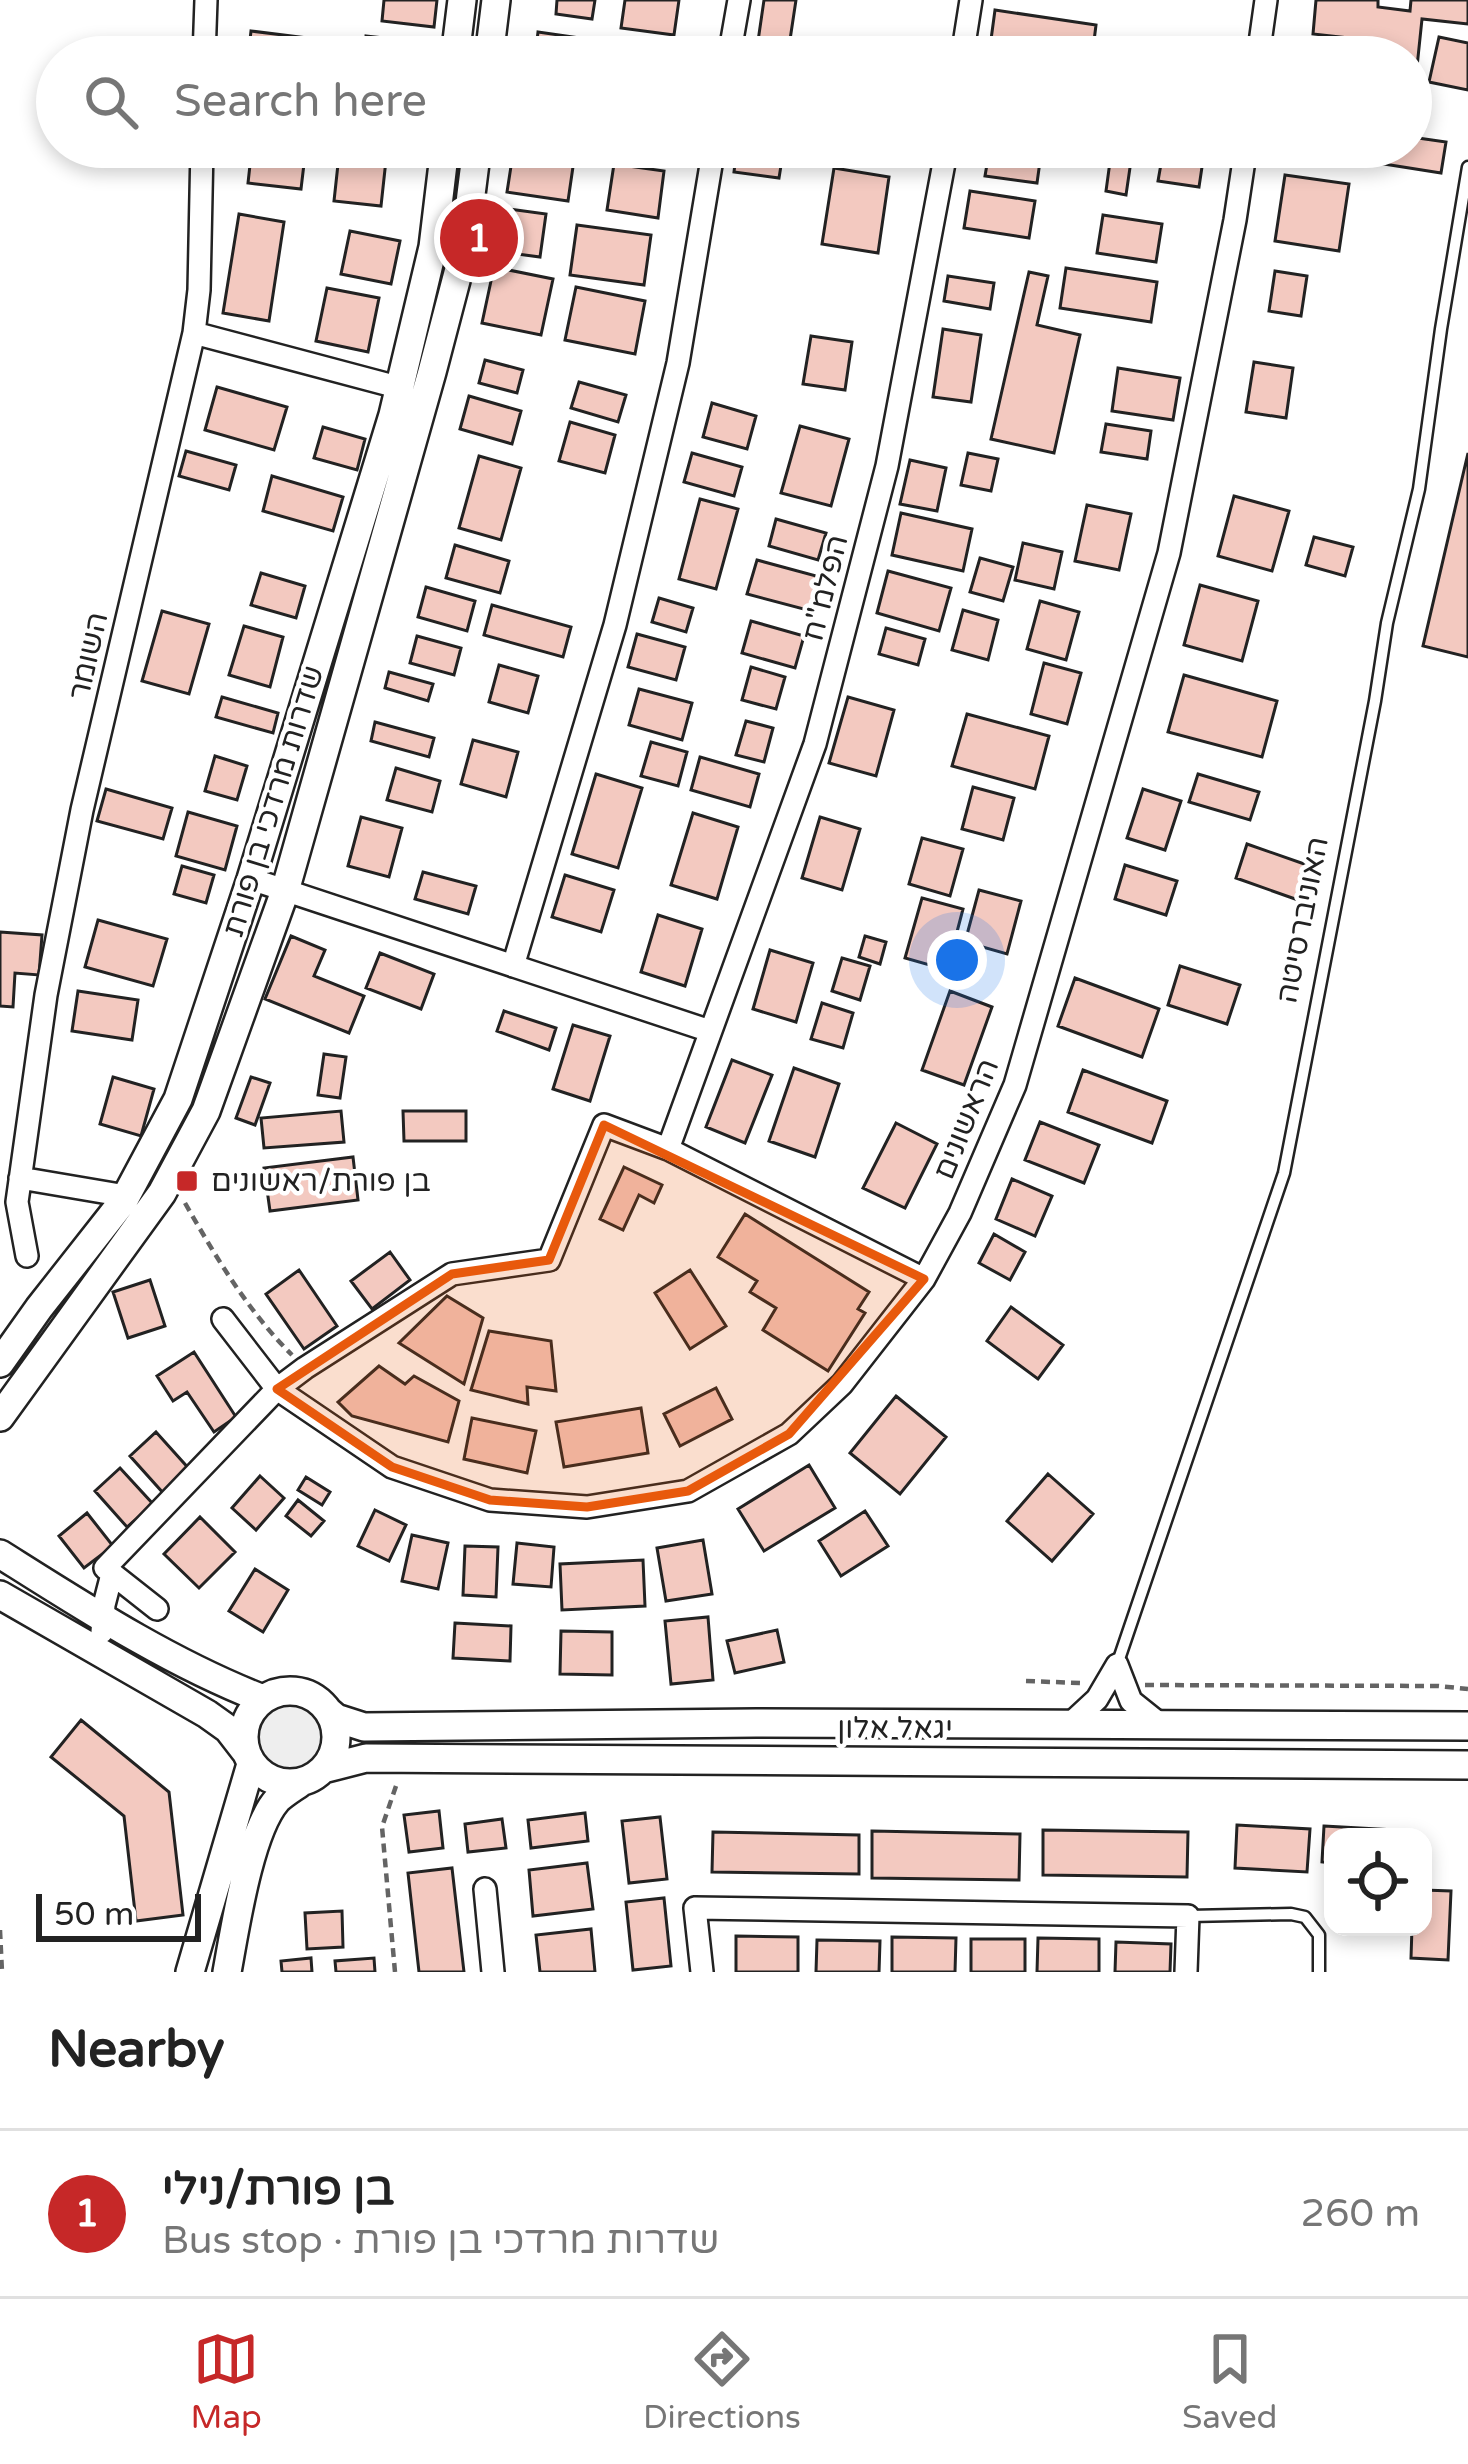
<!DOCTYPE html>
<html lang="en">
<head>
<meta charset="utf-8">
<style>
  :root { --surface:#fff; --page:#f6f6f6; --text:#222; --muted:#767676; --line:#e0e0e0; --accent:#c62828 }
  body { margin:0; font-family:"Varela Round",Heebo,sans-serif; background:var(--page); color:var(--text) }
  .controls { position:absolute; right:36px; bottom:36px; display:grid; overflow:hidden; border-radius:24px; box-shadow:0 6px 18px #0003 }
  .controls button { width:108px; height:108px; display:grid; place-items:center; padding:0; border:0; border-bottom:3px solid var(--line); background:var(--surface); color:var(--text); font:60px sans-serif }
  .scale { position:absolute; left:36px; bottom:30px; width:165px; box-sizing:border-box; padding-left:12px; border:6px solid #222; border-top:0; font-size:33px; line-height:42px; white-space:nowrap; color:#222; -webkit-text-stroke:9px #fff; paint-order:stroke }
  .you { position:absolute; left:957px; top:960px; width:42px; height:42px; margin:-30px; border:9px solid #fff; border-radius:50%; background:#1a73e8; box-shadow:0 0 0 18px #1a73e833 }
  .badge { display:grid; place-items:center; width:78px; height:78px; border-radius:50%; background:var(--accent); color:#fff; font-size:39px; font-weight:700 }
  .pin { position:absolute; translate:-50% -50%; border:6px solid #fff; box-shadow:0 3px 12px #0006 }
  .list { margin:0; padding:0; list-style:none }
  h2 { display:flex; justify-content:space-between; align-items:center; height:156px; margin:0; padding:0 48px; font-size:51px }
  h2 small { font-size:39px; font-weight:400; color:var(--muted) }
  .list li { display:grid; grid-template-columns:78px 1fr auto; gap:36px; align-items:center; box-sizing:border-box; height:168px; padding:0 48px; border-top:3px solid var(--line) }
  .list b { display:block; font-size:45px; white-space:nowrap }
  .list p { margin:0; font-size:39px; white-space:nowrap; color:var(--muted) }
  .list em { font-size:39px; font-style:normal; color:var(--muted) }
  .icon { flex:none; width:66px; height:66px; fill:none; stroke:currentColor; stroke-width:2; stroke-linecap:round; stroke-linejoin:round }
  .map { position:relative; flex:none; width:1468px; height:1972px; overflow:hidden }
  .search { position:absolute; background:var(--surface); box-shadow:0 6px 18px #0003; left:36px; right:36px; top:36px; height:132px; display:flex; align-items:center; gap:30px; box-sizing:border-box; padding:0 42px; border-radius:66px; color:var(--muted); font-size:45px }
  .sheet { height:324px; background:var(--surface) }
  nav { display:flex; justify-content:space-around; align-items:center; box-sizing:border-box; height:168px; border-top:3px solid var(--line); background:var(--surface); font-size:33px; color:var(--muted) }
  nav a { display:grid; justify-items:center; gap:6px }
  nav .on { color:var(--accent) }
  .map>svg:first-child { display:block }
</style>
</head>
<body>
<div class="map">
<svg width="1468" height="1972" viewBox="0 0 1468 1972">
  <rect width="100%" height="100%" fill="#fff"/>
  <path fill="#eee" stroke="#6f6f6f" stroke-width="3" d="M252 1737a38 38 0 1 1 76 0a38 38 0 1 1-76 0Z"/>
  <path fill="#f3c9c0" stroke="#222" stroke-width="3" d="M 384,0 L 437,0 L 434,27 L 382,21 Z
    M 557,0 L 595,0 L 592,19 L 556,14 Z
    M 625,0 L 679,0 L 674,35 L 621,28 Z
    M 764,0 L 796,0 L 788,53 L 757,48 Z
    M 1316,0 L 1378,0 L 1378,7 L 1410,11 L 1411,0 L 1468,0 L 1468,24 L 1422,19 L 1417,67 L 1411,66 L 1411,57 L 1366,57 L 1368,40 L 1313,34 Z
    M 995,10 L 1096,25 L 1092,57 L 1062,57 L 990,47 Z
    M 251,31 L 324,40 L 322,57 L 248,57 Z
    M 538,32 L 587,39 L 585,57 L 535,57 Z
    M 366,36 L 430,43 L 428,57 L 364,57 Z
    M 1439,37 L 1468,43 L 1468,90 L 1429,82 Z
    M 1118,38 L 1167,46 L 1166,57 L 1115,57 Z
    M 889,41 L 916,45 L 914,57 L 887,57 Z
    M 1411,137 L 1446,142 L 1441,173 L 1365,161 L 1368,147 L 1411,147 Z
    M 252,147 L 306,147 L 301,189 L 248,183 Z
    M 514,147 L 575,153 L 568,201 L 507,192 Z
    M 619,147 L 679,147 L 677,158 L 619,150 Z
    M 737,147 L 784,147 L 779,178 L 734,172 Z
    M 990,147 L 1042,147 L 1037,183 L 985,176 Z
    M 1112,147 L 1133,147 L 1126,195 L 1106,191 Z
    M 1164,147 L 1205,147 L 1199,187 L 1158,181 Z
    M 1285,147 L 1336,147 L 1334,158 L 1284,151 Z
    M 339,155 L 386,160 L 381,206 L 334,201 Z
    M 614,164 L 664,171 L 658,218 L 607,210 Z
    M 834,168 L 889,177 L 878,253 L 822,244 Z
    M 1285,175 L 1349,184 L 1339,251 L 1275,241 Z
    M 970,191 L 1035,201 L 1029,238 L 964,228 Z
    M 509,209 L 546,214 L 540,257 L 503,252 Z
    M 239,214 L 284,222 L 269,321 L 223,313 Z
    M 1103,215 L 1162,224 L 1156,262 L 1097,253 Z
    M 577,225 L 651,235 L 644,285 L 570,275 Z
    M 350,231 L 400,241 L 391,284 L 341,274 Z
    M 494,267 L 553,279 L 541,335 L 482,323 Z
    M 1066,268 L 1157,282 L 1151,322 L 1060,308 Z
    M 1275,271 L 1307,276 L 1301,316 L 1269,311 Z
    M 1029,272 L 1048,276 L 1037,325 L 1080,335 L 1054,453 L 991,439 Z
    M 948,276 L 994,283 L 990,309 L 944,301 Z
    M 576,287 L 645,301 L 635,354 L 565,340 Z
    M 327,288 L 379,298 L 368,352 L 316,341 Z
    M 943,329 L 981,335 L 971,402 L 933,397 Z
    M 811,336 L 852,342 L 845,390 L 803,384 Z
    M 485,360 L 523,370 L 517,393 L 479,383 Z
    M 1254,362 L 1293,368 L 1286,418 L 1246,412 Z
    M 1118,368 L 1180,378 L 1173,420 L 1112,411 Z
    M 579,382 L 626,395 L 618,422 L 571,408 Z
    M 217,387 L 287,407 L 274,450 L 205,430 Z
    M 469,396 L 521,411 L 512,444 L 460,429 Z
    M 712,403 L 756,416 L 747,449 L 703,437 Z
    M 570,422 L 615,435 L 605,473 L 559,461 Z
    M 1106,424 L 1151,431 L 1147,459 L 1101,452 Z
    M 800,426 L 849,439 L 831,506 L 781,493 Z
    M 323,427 L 365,439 L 357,470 L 314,458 Z
    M 186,451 L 236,465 L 229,490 L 179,476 Z
    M 692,453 L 742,467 L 734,496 L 684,482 Z
    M 968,453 L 998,459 L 991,491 L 961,485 Z
    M 1468,453 L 1468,657 L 1423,646 Z
    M 479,456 L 521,468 L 501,540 L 459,528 Z
    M 910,460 L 946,468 L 937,511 L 900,504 Z
    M 272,476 L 343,497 L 333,531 L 263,511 Z
    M 1234,496 L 1289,511 L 1272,571 L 1218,556 Z
    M 700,499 L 738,509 L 716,589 L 679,579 Z
    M 1087,505 L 1131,514 L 1119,570 L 1075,561 Z
    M 901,513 L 972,529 L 963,571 L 892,555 Z
    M 776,519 L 826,533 L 818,560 L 769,546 Z
    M 1314,537 L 1353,547 L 1345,576 L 1306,565 Z
    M 1023,543 L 1062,552 L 1054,589 L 1015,580 Z
    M 455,545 L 509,561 L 500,593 L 446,578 Z
    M 980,558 L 1013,567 L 1003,601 L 970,592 Z
    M 757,560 L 820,577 L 811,611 L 747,594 Z
    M 888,571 L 951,588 L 939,631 L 877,613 Z
    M 261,573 L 305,586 L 296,618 L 251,605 Z
    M 1200,585 L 1258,601 L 1242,661 L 1184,645 Z
    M 426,587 L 475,601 L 467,631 L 418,617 Z
    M 659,598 L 693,608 L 686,632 L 652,622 Z
    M 1040,601 L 1079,612 L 1066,660 L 1027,649 Z
    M 492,605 L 571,627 L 563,657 L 484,635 Z
    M 963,610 L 998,620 L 988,660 L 952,650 Z
    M 162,611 L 209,624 L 189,694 L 142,681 Z
    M 751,621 L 804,636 L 795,668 L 742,653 Z
    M 244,626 L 283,637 L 270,687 L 229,675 Z
    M 886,628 L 925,639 L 918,665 L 879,654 Z
    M 637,634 L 685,647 L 676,680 L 628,667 Z
    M 417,636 L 461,648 L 454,675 L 410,663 Z
    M 1044,663 L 1081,673 L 1067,724 L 1031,714 Z
    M 499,665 L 538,676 L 528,713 L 489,702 Z
    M 751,667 L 785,677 L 776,709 L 742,700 Z
    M 389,672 L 433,684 L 428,701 L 385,688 Z
    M 1184,675 L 1277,701 L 1262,757 L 1168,732 Z
    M 639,689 L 692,703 L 682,740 L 629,725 Z
    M 222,697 L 278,713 L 273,733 L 216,717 Z
    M 848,697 L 894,710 L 876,776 L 829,763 Z
    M 967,714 L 1049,736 L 1035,789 L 952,766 Z
    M 746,721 L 773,728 L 764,762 L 736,755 Z
    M 375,722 L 434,738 L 429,757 L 371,741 Z
    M 473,740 L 518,752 L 506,797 L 461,784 Z
    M 651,742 L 687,752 L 678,786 L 641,776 Z
    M 215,756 L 247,766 L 237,800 L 205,791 Z
    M 700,757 L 759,774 L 750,807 L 691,790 Z
    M 396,768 L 440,781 L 432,812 L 387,800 Z
    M 596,774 L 642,788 L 618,868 L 572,854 Z
    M 1198,774 L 1259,792 L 1250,820 L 1189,802 Z
    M 973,787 L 1014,798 L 1003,840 L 962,829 Z
    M 106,789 L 172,808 L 163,839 L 97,821 Z
    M 1143,789 L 1181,801 L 1165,850 L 1127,838 Z
    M 188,812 L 237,826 L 225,870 L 176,856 Z
    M 693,813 L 738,827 L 717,899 L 671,885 Z
    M 361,817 L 402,828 L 389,877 L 348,866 Z
    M 820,817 L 860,829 L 842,890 L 802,878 Z
    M 922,838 L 963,849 L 950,896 L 909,884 Z
    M 1247,844 L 1310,866 L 1298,900 L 1236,878 Z
    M 1125,865 L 1177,881 L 1166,915 L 1115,899 Z
    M 182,866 L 214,875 L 206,903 L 174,894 Z
    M 423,872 L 476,886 L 468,914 L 415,899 Z
    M 565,875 L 614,890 L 601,932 L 552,917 Z
    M 979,890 L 1021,901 L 1007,954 L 965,942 Z
    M 922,898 L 963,909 L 947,970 L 905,958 Z
    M 658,915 L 702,929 L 685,986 L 641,972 Z
    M 98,920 L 167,939 L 153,986 L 85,967 Z
    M 0,932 L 42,935 L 39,975 L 15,973 L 13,1007 L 0,1006 Z
    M 291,936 L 325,950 L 314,976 L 364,996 L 349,1033 L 265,999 Z
    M 865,936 L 886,942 L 880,964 L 859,957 Z
    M 770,950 L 813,963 L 796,1022 L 753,1009 Z
    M 380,953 L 434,974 L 421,1009 L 366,988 Z
    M 842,958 L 870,966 L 860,1000 L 832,991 Z
    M 1180,966 L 1240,985 L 1227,1024 L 1168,1005 Z
    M 1075,978 L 1159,1009 L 1142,1057 L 1058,1026 Z
    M 78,991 L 138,1000 L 132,1040 L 72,1031 Z
    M 950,991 L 992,1007 L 964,1085 L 922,1070 Z
    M 822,1003 L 853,1013 L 843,1048 L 811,1039 Z
    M 504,1011 L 556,1028 L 549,1050 L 497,1031 Z
    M 573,1025 L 610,1036 L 590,1101 L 553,1089 Z
    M 324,1054 L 346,1057 L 340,1098 L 318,1095 Z
    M 732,1060 L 772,1075 L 745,1143 L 706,1127 Z
    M 794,1068 L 839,1084 L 815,1157 L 769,1141 Z
    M 1083,1070 L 1167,1101 L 1152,1143 L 1068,1112 Z
    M 113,1077 L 154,1089 L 141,1136 L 100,1124 Z
    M 251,1077 L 270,1083 L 255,1125 L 236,1118 Z
    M 341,1111 L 344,1142 L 264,1148 L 261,1118 Z
    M 403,1111 L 466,1111 L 466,1141 L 404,1141 Z
    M 1040,1122 L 1099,1145 L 1084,1183 L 1025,1160 Z
    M 896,1123 L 937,1144 L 905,1208 L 863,1188 Z
    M 353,1157 L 358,1200 L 270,1211 L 264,1168 Z
    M 624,1167 L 662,1185 L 654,1203 L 639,1195 L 623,1230 L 600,1219 Z
    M 1012,1179 L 1052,1196 L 1035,1236 L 996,1219 Z
    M 745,1214 L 869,1292 L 858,1309 L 865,1313 L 828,1371 L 763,1330 L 776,1308 L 750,1292 L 757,1281 L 718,1257 Z
    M 994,1234 L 1025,1252 L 1010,1280 L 979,1263 Z
    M 390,1252 L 410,1280 L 372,1309 L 351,1281 Z
    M 299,1270 L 337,1326 L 304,1349 L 266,1294 Z
    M 690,1270 L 726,1326 L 690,1349 L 655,1293 Z
    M 150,1280 L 165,1326 L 128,1338 L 113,1292 Z
    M 447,1296 L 483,1318 L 464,1384 L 399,1343 Z
    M 1011,1307 L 1063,1345 L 1038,1379 L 987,1341 Z
    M 489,1331 L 551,1341 L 556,1391 L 527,1387 L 528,1404 L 471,1390 Z
    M 194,1352 L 236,1417 L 214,1432 L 187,1392 L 173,1401 L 157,1376 Z
    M 379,1366 L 405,1384 L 414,1376 L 459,1401 L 448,1442 L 352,1416 L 338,1402 Z
    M 716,1388 L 732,1419 L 680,1446 L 664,1414 Z
    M 896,1396 L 946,1437 L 900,1494 L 850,1453 Z
    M 641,1408 L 648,1453 L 564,1467 L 556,1422 Z
    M 472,1418 L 536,1431 L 527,1473 L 464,1459 Z
    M 156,1432 L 191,1471 L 165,1495 L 130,1456 Z
    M 809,1465 L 835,1508 L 764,1551 L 738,1509 Z
    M 120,1468 L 153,1504 L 127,1527 L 95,1491 Z
    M 1048,1474 L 1093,1514 L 1052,1561 L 1007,1521 Z
    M 260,1476 L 284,1498 L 256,1530 L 232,1508 Z
    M 306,1477 L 330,1492 L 322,1505 L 298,1490 Z
    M 298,1500 L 324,1521 L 311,1536 L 286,1516 Z
    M 375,1510 L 406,1525 L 389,1561 L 358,1546 Z
    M 865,1511 L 888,1546 L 841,1576 L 819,1541 Z
    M 87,1513 L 113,1546 L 84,1568 L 59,1536 Z
    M 200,1517 L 235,1552 L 199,1588 L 164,1554 Z
    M 412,1535 L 448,1543 L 438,1589 L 402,1581 Z
    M 703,1540 L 712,1594 L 666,1601 L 657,1548 Z
    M 517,1543 L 554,1547 L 551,1587 L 513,1584 Z
    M 465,1546 L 498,1547 L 496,1597 L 463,1595 Z
    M 643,1560 L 645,1606 L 562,1610 L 560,1564 Z
    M 255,1569 L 288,1590 L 263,1632 L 229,1611 Z
    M 708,1617 L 713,1680 L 671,1684 L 665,1621 Z
    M 455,1623 L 511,1626 L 510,1661 L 453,1658 Z
    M 777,1630 L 784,1662 L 735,1673 L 727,1641 Z
    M 561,1631 L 612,1632 L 612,1675 L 560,1674 Z
    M 81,1720 L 169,1792 L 183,1915 L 136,1921 L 124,1816 L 51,1757 Z
    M 439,1811 L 443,1848 L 409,1852 L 404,1815 Z
    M 585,1813 L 588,1841 L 531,1848 L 528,1820 Z
    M 660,1817 L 667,1879 L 629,1883 L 622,1821 Z
    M 502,1819 L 506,1848 L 468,1852 L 465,1824 Z
    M 1237,1825 L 1310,1829 L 1307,1872 L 1235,1868 Z
    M 1324,1826 L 1394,1830 L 1393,1837 L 1333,1837 L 1333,1863 L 1322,1862 Z
    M 1043,1830 L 1188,1832 L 1187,1877 L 1043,1875 Z
    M 872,1831 L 1020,1834 L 1019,1880 L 872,1878 Z
    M 713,1832 L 859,1835 L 859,1874 L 712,1872 Z
    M 587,1863 L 593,1909 L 533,1916 L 529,1870 Z
    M 452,1868 L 464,1972 L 419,1972 L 408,1873 Z
    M 1423,1890 L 1451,1891 L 1448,1960 L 1411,1958 L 1412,1927 L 1423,1927 Z
    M 664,1898 L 671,1966 L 633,1970 L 626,1902 Z
    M 342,1911 L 343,1947 L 307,1949 L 305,1913 Z
    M 591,1929 L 595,1972 L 540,1972 L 536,1935 Z
    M 736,1936 L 798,1937 L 798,1972 L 736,1972 Z
    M 892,1937 L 956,1938 L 955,1972 L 892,1972 Z
    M 1038,1938 L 1099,1939 L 1099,1972 L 1037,1972 Z
    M 971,1939 L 1025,1939 L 1025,1972 L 971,1972 Z
    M 817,1940 L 880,1941 L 879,1972 L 816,1972 Z
    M 1116,1942 L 1171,1944 L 1170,1972 L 1115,1972 Z
    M 311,1958 L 312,1972 L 282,1972 L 281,1961 Z
    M 374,1958 L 375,1972 L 336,1972 L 335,1961 Z"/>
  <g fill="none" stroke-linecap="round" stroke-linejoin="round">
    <defs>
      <path id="lane" d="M 1117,1665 L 1284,1173 L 1375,701 L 1387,623 L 1419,489 L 1441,329 L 1468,167
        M 1189,1916 L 1291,1914 L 1305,1917 L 1319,1935 L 1319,1972"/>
      <path id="street" d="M 204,57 L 206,0
        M 729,57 L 739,0
        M 962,57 L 971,0
        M 1258,57 L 1266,0
        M 194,333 L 401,388
        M 251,879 L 710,1031
        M 513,966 L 615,625 L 678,363 L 714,147
        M 668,1149 L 815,744 L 887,466 L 947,147
        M 20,1178 L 126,1196
        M 27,1256 L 17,1202 L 46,995 L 82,810 L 194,333 L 199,290 L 202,147
        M 223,1319 L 277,1389 L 392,1467 L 490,1500 L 587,1507 L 688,1491 L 789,1434 L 842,1384 L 924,1279 L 960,1213 L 1015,1085 L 1169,553 L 1235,220 L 1246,147
        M 157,1609 L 105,1568 L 277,1389 L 305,1368 L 452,1274 L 549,1260 L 604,1125 L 668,1149 L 924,1279
        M 102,1632 L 104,1605 L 112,1574
        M 1117,1665 L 1131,1701 L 1161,1725
        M 1070,1724 L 1097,1699 L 1117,1665
        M 485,1889 L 493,1972
        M 702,1972 L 695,1908 L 1188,1916 L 1186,1972"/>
      <path id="secondary" d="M 455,57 L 462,0
        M 489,57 L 496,0
        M 0,1363 L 39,1308 L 124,1200 L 178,1099 L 251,879 L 393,415 L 433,247 L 445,147
        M 0,1417 L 162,1193 L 206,1111 L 285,891 L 432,372 L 464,250 L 477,147
        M 0,1554 C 84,1607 170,1663 263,1699
        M 0,1595 L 207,1714 L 228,1729 L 245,1751
        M244 1737a46 46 0 1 1 92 0a46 46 0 1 1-92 0Z
        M 329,1712 L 336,1718 L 364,1727 L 756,1723 L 1468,1726
        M 323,1769 L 366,1758 L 1468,1765
        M 190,1972 L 251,1764
        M 227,1972 C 235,1929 249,1832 277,1800 C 283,1794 293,1788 300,1783"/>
    </defs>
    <use href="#lane" stroke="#222" stroke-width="15"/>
    <use href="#street" stroke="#222" stroke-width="26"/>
    <use href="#secondary" stroke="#222" stroke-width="32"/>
    <path stroke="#646464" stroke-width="4.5" stroke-dasharray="9 6" stroke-linecap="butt" d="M 185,1203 C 216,1257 247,1310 292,1355
      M 1026,1681 L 1080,1683
      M 1145,1685 L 1438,1686 L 1468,1689
      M 0,1930 L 2,1972
      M 395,1972 L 382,1827 L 397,1783"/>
    <use href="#lane" stroke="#fff" stroke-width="10"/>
    <use href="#street" stroke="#fff" stroke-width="21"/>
    <use href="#secondary" stroke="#fff" stroke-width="27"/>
  </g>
  <path fill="#e8590c" fill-opacity="0.2" stroke="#e8590c" stroke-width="9" stroke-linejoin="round" d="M 604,1125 L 924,1279 L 789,1434 L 688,1491 L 587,1507 L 490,1500 L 392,1467 L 277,1389 L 452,1274 L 549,1260 Z"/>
  <rect fill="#c62828" stroke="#fff" stroke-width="4.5" x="175" y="1169" width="24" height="24" rx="6"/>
  <g text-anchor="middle" stroke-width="9" stroke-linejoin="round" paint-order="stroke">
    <g font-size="30" fill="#222" stroke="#fff">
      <text transform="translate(825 588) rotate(-76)" y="10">הפלמ"ח</text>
      <text transform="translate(88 656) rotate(-77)" y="10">השומר</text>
      <text transform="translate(273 801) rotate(-73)" y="10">שדרות מרדכי בן פורת</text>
      <text transform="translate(1302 920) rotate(-79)" y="10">האוניברסיטה</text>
      <text transform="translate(966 1119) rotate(-68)" y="10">הראשונים</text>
      <text x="895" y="1738">יגאל אלון</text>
    </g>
    <g font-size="30" fill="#222" stroke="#fff" text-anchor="start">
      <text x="211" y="1191">בן פורת/ראשונים</text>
    </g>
  </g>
</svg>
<div class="controls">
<button><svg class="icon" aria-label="locate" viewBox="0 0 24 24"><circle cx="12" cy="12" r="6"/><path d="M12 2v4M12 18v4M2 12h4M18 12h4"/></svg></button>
</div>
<div class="scale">50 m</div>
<div class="you"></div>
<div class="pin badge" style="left:479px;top:238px">1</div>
<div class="search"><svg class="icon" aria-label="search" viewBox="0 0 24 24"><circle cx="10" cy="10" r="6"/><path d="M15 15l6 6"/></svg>Search here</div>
</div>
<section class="sheet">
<h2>Nearby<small></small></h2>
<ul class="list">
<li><span class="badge">1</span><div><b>בן פורת/נילי</b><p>Bus stop · שדרות מרדכי בן פורת</p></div><em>260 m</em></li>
</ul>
</section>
<nav>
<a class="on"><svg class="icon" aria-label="map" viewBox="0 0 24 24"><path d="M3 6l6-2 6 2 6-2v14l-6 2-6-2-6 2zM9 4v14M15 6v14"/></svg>Map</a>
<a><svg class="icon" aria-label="directions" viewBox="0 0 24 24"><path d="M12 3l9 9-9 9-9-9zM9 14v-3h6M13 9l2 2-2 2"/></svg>Directions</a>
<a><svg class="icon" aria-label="saved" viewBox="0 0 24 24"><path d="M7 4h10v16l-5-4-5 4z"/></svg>Saved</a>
</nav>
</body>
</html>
